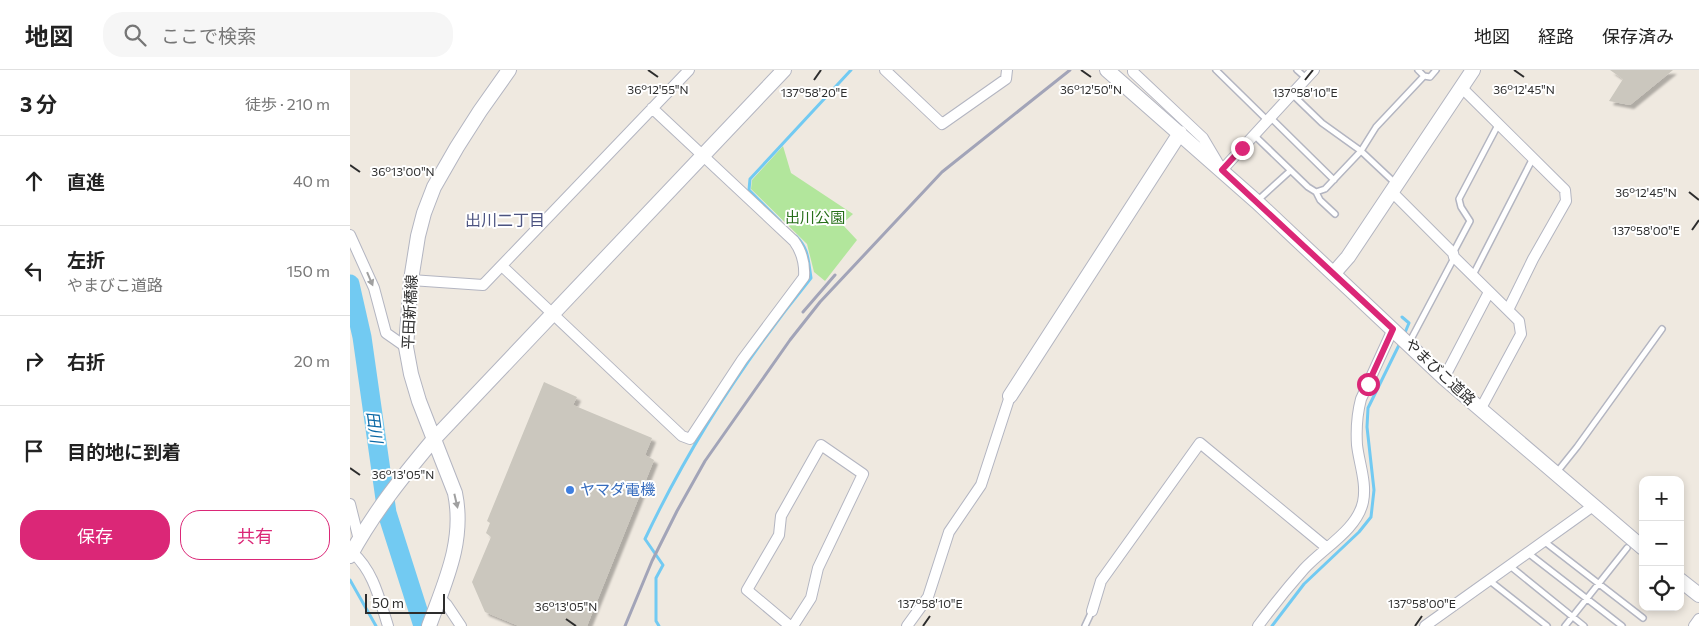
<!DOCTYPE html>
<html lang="ja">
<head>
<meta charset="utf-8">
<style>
  :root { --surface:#fff; --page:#f6f6f6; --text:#222; --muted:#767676; --line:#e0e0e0; --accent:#db2777 }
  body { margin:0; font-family:Commissioner,"Noto Sans JP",sans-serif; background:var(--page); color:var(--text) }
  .controls { position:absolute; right:15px; bottom:15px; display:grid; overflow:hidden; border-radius:10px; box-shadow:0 2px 8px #0003 }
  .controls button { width:45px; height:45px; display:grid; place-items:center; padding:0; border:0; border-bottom:1px solid var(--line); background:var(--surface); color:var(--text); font:25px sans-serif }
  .scale { position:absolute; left:15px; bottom:12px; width:80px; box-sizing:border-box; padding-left:5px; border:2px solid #2d2d2d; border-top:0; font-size:14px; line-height:18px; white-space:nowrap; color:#2d2d2d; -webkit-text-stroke:4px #fff; paint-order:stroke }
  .stop { position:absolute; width:15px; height:15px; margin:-11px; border:4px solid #db2777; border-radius:50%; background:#fff }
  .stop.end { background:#db2777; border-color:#fff; box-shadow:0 1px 5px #0008 }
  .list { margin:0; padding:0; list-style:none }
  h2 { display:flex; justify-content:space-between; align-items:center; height:65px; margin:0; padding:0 20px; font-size:21px }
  h2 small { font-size:16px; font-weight:400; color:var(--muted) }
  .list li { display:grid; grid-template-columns:32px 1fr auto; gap:15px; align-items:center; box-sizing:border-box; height:90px; padding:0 20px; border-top:1px solid var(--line) }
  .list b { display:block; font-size:19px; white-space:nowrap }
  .list p { margin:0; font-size:16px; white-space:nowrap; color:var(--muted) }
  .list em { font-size:16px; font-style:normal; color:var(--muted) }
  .actions { display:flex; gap:10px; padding:15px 20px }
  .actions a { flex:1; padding:11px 0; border:1px solid var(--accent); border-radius:20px; text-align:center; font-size:18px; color:var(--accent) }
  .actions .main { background:var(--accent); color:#fff }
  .icon { flex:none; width:28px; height:28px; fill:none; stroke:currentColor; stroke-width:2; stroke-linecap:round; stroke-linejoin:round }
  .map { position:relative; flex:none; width:1349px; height:556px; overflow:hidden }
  header { display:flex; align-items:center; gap:30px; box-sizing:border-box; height:70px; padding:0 25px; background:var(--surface); border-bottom:1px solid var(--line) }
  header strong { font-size:24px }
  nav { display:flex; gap:28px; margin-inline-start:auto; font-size:18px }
  .search { width:350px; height:45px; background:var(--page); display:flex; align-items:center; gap:12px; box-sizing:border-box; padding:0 18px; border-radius:20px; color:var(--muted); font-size:19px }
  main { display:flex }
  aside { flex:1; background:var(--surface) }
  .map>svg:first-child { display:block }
</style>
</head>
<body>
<header>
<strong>地図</strong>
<div class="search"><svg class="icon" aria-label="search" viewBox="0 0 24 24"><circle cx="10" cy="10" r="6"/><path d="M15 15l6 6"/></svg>ここで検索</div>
<nav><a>地図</a><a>経路</a><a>保存済み</a></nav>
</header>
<main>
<aside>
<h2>3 分<small>徒歩 · 210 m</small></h2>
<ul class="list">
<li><svg class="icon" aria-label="ahead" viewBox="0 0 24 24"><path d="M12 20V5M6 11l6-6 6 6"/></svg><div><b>直進</b></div><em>40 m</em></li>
<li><svg class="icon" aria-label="left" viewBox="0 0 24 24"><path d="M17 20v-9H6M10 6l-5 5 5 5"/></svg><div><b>左折</b><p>やまびこ道路</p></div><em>150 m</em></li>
<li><svg class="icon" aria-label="right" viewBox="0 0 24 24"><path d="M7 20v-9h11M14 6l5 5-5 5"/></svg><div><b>右折</b></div><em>20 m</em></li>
<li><svg class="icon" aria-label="arrive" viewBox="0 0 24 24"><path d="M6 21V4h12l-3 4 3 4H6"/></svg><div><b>目的地に到着</b></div></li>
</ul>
<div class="actions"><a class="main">保存</a><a>共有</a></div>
</aside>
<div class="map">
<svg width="1349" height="556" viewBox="0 0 1349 556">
  <defs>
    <filter id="shadow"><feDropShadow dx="4" dy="4" stdDeviation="1" flood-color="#0004"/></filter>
  </defs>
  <rect width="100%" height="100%" fill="#efe9e0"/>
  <path fill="#b2e69c" d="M 433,76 L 441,103 L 503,144 L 492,154 L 507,170 L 475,211 L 464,202 L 457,174 L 401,119 L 402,110 Z"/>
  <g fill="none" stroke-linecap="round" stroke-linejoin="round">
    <path stroke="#72caf2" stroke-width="3" d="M 430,151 L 399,120 L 400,109 L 501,0
      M 1052,247 L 1059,253 L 1054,265
      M 0,510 L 26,556
      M 309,556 L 306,551 L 306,508 L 313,495 L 295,469 C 339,376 396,288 461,208 C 458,190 459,179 446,166
      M 922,556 L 954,514 L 1009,462 L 1021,447 L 1024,420 L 1017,357 L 1018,338 L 1050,273"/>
    <path stroke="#72caf2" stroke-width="19" d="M 0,214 L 12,267 L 37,443 L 73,556"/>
  </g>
  <path fill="#cbc7be" filter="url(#shadow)" d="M 1260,0 L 1323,0 L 1280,35 L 1259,31 L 1273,9 Z
    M 194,312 L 227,327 L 223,335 L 302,368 L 295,385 L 304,390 L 237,556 L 169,556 L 135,542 L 122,512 L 141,467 L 136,463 L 140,453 L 137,451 Z"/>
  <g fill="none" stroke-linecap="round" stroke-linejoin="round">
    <defs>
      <path id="lane" d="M 866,0 L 917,50
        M 947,0 L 956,8
        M 1068,0 L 1074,6
        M 942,24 L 972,53 L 1011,81 L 975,119 L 966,122
        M 920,47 L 984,110
        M 904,65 L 958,117 L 966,122 L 970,130 L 985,144
        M 1045,113 L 1011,81 L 1026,57 L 1074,6 L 1080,7 L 1086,0
        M 907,131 L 940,101
        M 1103,183 L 1120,151 L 1111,137 L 1109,129 L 1148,55
        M 1123,205 L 1183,88
        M 1059,273 L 1104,188
        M 1207,402 L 1227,377 L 1312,259
        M 1195,472 L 1293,548
        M 1178,483 L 1272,556
        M 1160,496 L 1234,556
        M 1140,511 L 1197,556
        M 735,556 L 742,541
        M 1215,556 L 1277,478"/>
      <path id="street" d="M 535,0 L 592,54 L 656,9 L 657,0
        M 783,0 L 783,2 L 853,68 L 872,100 L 964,0
        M 1112,18 L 1215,120 L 1216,131 L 1183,189 L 1158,240
        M 1042,122 L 1103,183 L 1104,187 L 1169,251 L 1171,264 L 1130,340
        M 0,165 L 24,218 L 36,263 L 56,277
        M 152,196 L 332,366 L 340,369 L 392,290 L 454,207 C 455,193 452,182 444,171 L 302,38
        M 61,210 L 133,215 L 339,0
        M 1094,308 L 1139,222
        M 0,434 L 9,470
        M 2,482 C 24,502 29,528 38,556
        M 89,527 L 97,535 L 111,556
        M 742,541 L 751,511 L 850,373 L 976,477
        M 440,556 L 397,520 L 429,465 L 431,446 L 471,375 L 513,404 L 468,498 L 461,528 L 443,556
        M 557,556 L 578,527 L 599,462 L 631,415 L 660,326
        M 908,556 C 922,537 938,517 954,499 C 973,478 1007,460 1013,432 C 1017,413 1009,393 1007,375 C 1006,359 1007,344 1011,329 L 1043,259
        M 1075,556 L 1243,436
        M 1344,556 L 1349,549"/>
      <path id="secondary" d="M 757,0 L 907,132 L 1094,308 L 1293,478
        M 984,203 L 998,187 L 1123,0
        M 660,326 L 830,63
        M 0,486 C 23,443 53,406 84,369 L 434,0
        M 1330,510 L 1349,525
        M 79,556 C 95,512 115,471 105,423 L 69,331 L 61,304 L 56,277 L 61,210 L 68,166 L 74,143 L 84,117 L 107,77 L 130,41 L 159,0"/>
    </defs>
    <use href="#lane" stroke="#b3b5c1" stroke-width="8"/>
    <use href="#street" stroke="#b3b5c1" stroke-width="12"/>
    <use href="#secondary" stroke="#b3b5c1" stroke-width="16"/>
    <use href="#lane" stroke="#fff" stroke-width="5"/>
    <use href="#street" stroke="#fff" stroke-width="10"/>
    <use href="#secondary" stroke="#fff" stroke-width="14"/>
    <path stroke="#a2a4b8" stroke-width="3" d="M 453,242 L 485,205
      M 275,556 L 302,491 L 327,441 L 355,391 L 440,270 L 470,232 L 592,102 L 720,0"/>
  </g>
  <defs><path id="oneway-solid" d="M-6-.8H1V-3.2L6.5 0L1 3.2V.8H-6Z" transform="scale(1.25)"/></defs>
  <g fill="#a0a0a0">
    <use href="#oneway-solid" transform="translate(20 209) rotate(67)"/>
    <use href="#oneway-solid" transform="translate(106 431) rotate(77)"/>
  </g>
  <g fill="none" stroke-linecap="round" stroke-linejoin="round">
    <path stroke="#db2777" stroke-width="6" d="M 892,78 L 872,100 L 1043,259 L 1018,314"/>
  </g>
  <path fill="none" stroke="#2d2d2d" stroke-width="2" d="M 298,0 L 308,7M 731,0 L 741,7M 1164,0 L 1174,7M 464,10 L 471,0M 955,10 L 963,0M 0,95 L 10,102M 1339,122 L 1349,130M 1342,160 L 1349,150M 0,398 L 10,405M 216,549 L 226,556M 573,556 L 580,546M 1065,556 L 1072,546"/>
  <circle fill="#3f7fe0" stroke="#fff" stroke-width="2" cx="220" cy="420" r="5"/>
  <g text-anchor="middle" stroke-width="4" stroke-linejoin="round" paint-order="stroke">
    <g font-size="15" fill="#276f19" stroke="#fff">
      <text x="465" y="153">出川公園</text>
    </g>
    <g font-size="15" fill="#2d2d2d" stroke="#fff">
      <text transform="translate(60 242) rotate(-87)" y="5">平田新橋線</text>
      <text transform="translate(1090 302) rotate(43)" y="5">やまびこ道路</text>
    </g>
    <g font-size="15" fill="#366cbe" stroke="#fff" text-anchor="start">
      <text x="230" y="425">ヤマダ電機</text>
    </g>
    <g font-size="16" fill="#4c5380" stroke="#fff">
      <text x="155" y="156">出川二丁目</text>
    </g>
    <g font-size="16" font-style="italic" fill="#0a68a5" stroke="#fff">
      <text transform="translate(25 357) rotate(82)" y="6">田川</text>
    </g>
  </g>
  <g font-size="12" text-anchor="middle" fill="#2d2d2d" stroke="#fff" stroke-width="4" stroke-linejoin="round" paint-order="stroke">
    <text x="308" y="24">36°12'55"N</text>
    <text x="741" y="24">36°12'50"N</text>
    <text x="1174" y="24">36°12'45"N</text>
    <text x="464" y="27">137°58'20"E</text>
    <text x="955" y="27">137°58'10"E</text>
    <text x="53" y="106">36°13'00"N</text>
    <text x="1296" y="127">36°12'45"N</text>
    <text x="1296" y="165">137°58'00"E</text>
    <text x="53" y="409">36°13'05"N</text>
    <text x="580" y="538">137°58'10"E</text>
    <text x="1072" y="538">137°58'00"E</text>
    <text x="216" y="541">36°13'05"N</text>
  </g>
</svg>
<div class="controls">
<button>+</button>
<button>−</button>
<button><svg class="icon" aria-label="locate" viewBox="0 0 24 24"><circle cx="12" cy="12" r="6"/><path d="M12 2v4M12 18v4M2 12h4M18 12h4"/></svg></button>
</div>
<div class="scale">50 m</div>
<div class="stop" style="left:1018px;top:314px"></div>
<div class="stop end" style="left:892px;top:78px"></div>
</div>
</main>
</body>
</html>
